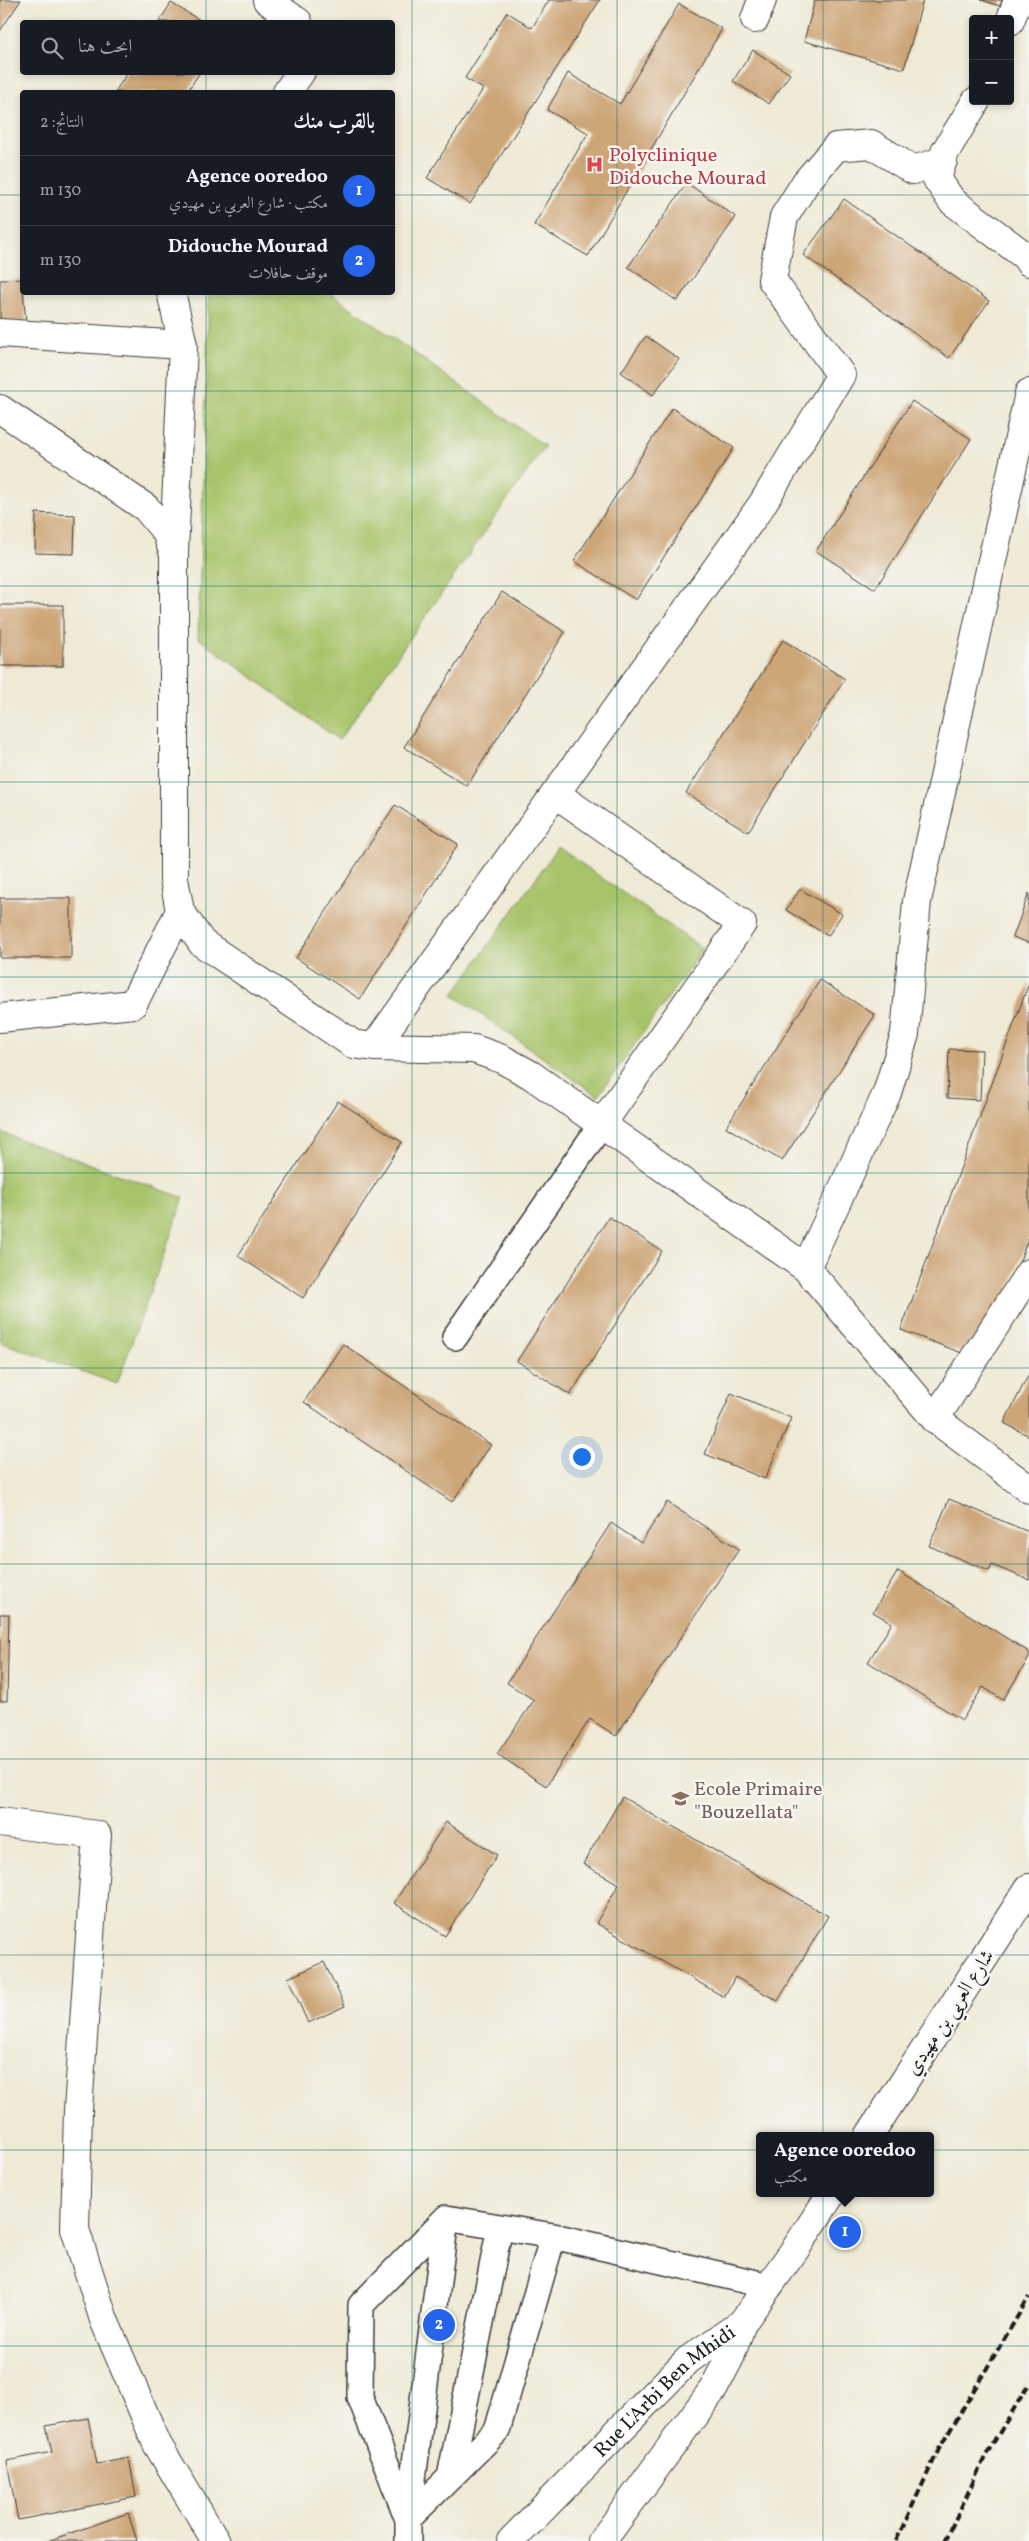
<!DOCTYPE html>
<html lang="ar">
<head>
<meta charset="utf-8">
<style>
  :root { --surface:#171b24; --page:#242831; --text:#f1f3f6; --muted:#9ea1a6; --line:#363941; --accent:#2563eb }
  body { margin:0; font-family:Vollkorn,Amiri,serif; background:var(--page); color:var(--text); direction:rtl }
  .controls { position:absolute; right:15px; top:15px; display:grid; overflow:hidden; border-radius:5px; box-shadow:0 2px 8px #0003 }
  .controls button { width:45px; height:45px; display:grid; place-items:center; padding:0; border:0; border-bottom:1px solid var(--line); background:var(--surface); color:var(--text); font:25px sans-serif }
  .you { position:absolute; left:581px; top:1456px; width:18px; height:18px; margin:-12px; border:4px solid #fff; border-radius:50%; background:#1a73e8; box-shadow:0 0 0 8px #1a73e833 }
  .badge { display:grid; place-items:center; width:32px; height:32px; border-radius:50%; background:var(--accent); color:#fff; font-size:16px; font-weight:700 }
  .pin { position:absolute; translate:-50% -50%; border:2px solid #fff; box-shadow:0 1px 5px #0006 }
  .popup { position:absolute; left:756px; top:2132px; width:178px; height:65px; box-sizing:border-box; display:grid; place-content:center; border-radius:5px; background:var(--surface); filter:drop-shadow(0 1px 4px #0005); font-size:16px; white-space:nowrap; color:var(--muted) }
  .popup b { font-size:19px; color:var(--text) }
  .popup::after { content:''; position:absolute; left:50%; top:100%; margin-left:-10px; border:10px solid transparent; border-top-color:var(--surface) }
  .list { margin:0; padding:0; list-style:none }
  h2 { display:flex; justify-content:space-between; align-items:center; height:65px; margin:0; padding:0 20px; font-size:21px }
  h2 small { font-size:16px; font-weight:400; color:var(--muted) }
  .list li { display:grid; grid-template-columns:32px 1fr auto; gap:15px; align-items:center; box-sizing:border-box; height:70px; padding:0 20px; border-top:1px solid var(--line) }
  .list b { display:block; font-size:19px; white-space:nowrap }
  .list p { margin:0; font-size:16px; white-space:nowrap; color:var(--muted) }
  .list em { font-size:16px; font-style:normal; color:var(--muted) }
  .icon { flex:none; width:28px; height:28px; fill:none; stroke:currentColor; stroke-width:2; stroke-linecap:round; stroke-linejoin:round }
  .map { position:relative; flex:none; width:1029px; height:2541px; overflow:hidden; direction:ltr }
  .search { position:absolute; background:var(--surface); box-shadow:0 2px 8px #0003; left:20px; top:20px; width:375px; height:55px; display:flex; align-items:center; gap:12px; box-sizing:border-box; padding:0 18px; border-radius:5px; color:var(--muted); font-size:19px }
  .panel { position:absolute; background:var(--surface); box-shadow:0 2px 8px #0003; left:20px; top:90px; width:375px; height:205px; border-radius:5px; direction:rtl }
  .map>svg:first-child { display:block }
</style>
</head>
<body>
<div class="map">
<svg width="1029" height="2541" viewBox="0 0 1029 2541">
  <rect width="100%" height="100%" fill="#f6f6f2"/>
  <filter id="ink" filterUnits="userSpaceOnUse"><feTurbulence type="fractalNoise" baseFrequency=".02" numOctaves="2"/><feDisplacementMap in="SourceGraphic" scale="10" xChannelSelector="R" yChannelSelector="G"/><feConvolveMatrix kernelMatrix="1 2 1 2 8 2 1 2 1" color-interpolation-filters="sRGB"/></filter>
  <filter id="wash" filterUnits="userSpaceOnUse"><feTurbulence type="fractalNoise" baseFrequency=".0096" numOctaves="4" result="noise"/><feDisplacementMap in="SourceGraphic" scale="20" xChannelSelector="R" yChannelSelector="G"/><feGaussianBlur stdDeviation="1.12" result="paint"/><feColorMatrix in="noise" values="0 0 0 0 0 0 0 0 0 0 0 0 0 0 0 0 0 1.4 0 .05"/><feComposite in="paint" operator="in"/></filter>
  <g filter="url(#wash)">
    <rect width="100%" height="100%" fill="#efead5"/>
    <path fill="#a8c46a" stroke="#627043" d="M 209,293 L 330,293 L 545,446 L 339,740 L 198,638 Z
      M 558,847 L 703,949 L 598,1096 L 453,995 Z
      M 0,1132 L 184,1198 L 117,1384 L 0,1342 Z"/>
    <g id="blocks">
      <path fill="#cda678" d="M 0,0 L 21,0 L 0,31 Z
        M 549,0 L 600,0 L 470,204 L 427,178 L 483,89 L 465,78 L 507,12 L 532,28 Z
        M 815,0 L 923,0 L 904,69 L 804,41 Z
        M 981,0 L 1002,0 L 1000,6 Z
        M 171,3 L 203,22 L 159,22 Z
        M 679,4 L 722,29 L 588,256 L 534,225 L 588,133 L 547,110 L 568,73 L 620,104 Z
        M 753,50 L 790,74 L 769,104 L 733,81 Z
        M 128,72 L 200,72 L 187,92 L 115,92 Z
        M 687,183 L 736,217 L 677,301 L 628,267 Z
        M 844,199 L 989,301 L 949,358 L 803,255 Z
        M 22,279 L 26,322 L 0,323 L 0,280 Z
        M 646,336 L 679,359 L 653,395 L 621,372 Z
        M 912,401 L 971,439 L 875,589 L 816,551 Z
        M 672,408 L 734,448 L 636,600 L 574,561 Z
        M 36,513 L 75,515 L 74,554 L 35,553 Z
        M 502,592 L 565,632 L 467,786 L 404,747 Z
        M 0,605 L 63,605 L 63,666 L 0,666 Z
        M 783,640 L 845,679 L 748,832 L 686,793 Z
        M 395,805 L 458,844 L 360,999 L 296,958 Z
        M 800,889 L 842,914 L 828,936 L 786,910 Z
        M 1029,893 L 1029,943 L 1013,937 Z
        M 0,898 L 71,898 L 71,958 L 0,958 Z
        M 820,980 L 875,1015 L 782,1161 L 726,1127 Z
        M 1029,983 L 1029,1236 L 983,1361 L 901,1330 Z
        M 949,1049 L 982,1050 L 980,1100 L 947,1098 Z
        M 338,1101 L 402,1142 L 303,1298 L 238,1256 Z
        M 609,1217 L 662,1251 L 570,1395 L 517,1361 Z
        M 343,1344 L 491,1445 L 452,1502 L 304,1402 Z
        M 1029,1374 L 1029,1436 L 1004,1423 Z
        M 731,1393 L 791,1418 L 765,1479 L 705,1454 Z
        M 949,1499 L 1029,1532 L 1029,1580 L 992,1565 L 989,1571 L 929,1546 Z
        M 667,1502 L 739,1549 L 616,1736 L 590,1719 L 546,1786 L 497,1754 L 534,1700 L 507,1683 L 611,1523 L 641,1543 Z
        M 898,1571 L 1029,1652 L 1029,1658 L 1003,1700 L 983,1687 L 962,1720 L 868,1662 L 892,1623 L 873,1612 Z
        M 0,1614 L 9,1614 L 7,1701 L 0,1701 Z
        M 622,1797 L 828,1916 L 778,2001 L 735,1977 L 724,1997 L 596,1923 L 619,1884 L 583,1864 Z
        M 446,1822 L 497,1855 L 445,1936 L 394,1903 Z
        M 324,1962 L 345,2006 L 308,2023 L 288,1978 Z
        M 88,2418 L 97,2464 L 129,2458 L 136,2497 L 18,2520 L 7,2461 L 52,2452 L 46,2426 Z
        M 128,2513 L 137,2541 L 48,2541 Z"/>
    </g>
  </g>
  <g filter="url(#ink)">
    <use href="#blocks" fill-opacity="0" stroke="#3c3b38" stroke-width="1"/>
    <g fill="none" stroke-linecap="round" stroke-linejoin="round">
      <defs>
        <path id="lane" d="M 455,1337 L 601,1125
          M 450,2477 L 500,2227 L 553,2236
          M 407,2517 L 360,2397 L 361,2305 L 446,2218
          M 408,2519 L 446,2218 L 500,2227
          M 408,2541 L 408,2519 L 497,2431 L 553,2236 L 770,2286"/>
        <path id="street" d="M 267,0 L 298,22
          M 755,19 L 762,0
          M 1010,21 L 1018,0
          M 287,92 L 301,72
          M 976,101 L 945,152 L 937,179 L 952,201 L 1025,256 L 1029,262
          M 171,292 L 183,345 L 174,552
          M 0,333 L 183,345
          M 0,409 L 146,508 L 166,532 L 174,554 L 174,879 L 180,911 L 202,943 L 353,1044 L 374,1047 L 474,1049 L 502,1059 L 531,1075 L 806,1268 L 935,1419 L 1029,1489
          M 556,794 L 742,924 L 601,1125
          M 0,1018 L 133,1004 L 180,911
          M 374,1047 L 761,506 L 841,375 L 772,280 L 784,217 L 806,182 L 836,147 L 871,144 L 913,170 L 943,161
          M 806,1268 L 887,1093 L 905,1034 L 917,901 L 1029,393
          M 935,1419 L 1029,1273
          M 0,1822 L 97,1835 L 78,2110 L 75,2229 L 104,2320 L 157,2444 L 216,2541"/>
        <g id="secondary">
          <path d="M 869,2136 L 1029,1888"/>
          <path id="s1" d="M 511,2541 L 688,2360 L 742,2323"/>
          <path d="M 602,2541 L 714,2388 L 730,2357 L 742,2323 L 796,2248 L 832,2193"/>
        </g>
      </defs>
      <use href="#lane" stroke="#3c3b38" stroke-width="28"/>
      <use href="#street" stroke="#3c3b38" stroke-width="30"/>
      <use href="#secondary" stroke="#3c3b38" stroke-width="30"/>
      <use href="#lane" stroke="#fff" stroke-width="25"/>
      <use href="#street" stroke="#fff" stroke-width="28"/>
      <use href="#secondary" stroke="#fff" stroke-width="28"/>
      <path stroke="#1c1c1c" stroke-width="4" stroke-dasharray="8 4" stroke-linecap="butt" d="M 896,2541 L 939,2449 L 1029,2297
        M 945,2541 L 986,2455 L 1029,2384"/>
    </g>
  </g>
  <path fill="none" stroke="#0f766e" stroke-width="1" stroke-opacity="0.55" d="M 206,0 L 206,22M 412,0 L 412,2541M 617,0 L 617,2541M 823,0 L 823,2541M 206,72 L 206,92M 0,195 L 22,195M 392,195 L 1029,195M 206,292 L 206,2541M 0,391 L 1029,391M 0,586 L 1029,586M 0,782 L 1029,782M 0,977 L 1029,977M 0,1173 L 1029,1173M 0,1368 L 1029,1368M 0,1564 L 1029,1564M 0,1759 L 1029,1759M 0,1955 L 1029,1955M 0,2150 L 1029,2150M 0,2346 L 1029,2346"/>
  <defs>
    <symbol id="hospital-bare" viewBox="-9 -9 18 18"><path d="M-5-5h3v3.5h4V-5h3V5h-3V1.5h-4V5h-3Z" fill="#e0444e" stroke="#f6f6f2" stroke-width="2.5" paint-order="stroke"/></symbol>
    <symbol id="school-bare" viewBox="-9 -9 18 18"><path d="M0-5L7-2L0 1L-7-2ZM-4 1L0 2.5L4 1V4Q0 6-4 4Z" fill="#8d6e63" stroke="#f6f6f2" stroke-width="2.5" paint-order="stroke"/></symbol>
  </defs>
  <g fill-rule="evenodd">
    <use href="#hospital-bare" x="582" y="152" width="25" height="25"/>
    <use href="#school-bare" x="668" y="1786" width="25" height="25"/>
  </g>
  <g text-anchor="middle" stroke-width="5" stroke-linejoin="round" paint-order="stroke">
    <g font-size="20" fill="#be3a42" stroke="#f6f6f2" text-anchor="start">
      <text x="609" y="161">Polyclinique<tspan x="609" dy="23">Didouche Mourad</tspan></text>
    </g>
    <g font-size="20" fill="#785e54" stroke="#f6f6f2" text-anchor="start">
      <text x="694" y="1795">Ecole Primaire<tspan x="694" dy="23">"Bouzellata"</tspan></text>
    </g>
    <g font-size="20" fill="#1c1c1c" stroke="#f6f6f2">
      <text transform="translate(949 2012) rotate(-57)" y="7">ﺷﺍﺭﻉ ﺍﻟﻌﺮﺑﻲ ﺑﻦ ﻣﻬﻴﺩﻱ</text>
      <text dy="7" stroke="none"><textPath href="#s1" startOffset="215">Rue L'Arbi Ben Mhidi</textPath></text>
    </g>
  </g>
</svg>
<div class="controls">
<button>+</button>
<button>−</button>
</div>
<div class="you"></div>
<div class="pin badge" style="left:845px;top:2232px">1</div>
<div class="popup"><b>Agence ooredoo</b>مكتب</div>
<div class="pin badge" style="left:439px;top:2325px">2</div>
<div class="search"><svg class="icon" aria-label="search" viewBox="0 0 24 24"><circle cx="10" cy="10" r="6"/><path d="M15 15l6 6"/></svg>ابحث هنا</div>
<section class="panel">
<h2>بالقرب منك<small>النتائج: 2</small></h2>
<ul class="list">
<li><span class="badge">1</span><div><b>Agence ooredoo</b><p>مكتب · ﺷﺍﺭﻉ ﺍﻟﻌﺮﺑﻲ ﺑﻦ ﻣﻬﻴﺩﻱ</p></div><em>130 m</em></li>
<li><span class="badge">2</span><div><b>Didouche Mourad</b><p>موقف حافلات</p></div><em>130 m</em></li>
</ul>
</section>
</div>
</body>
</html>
